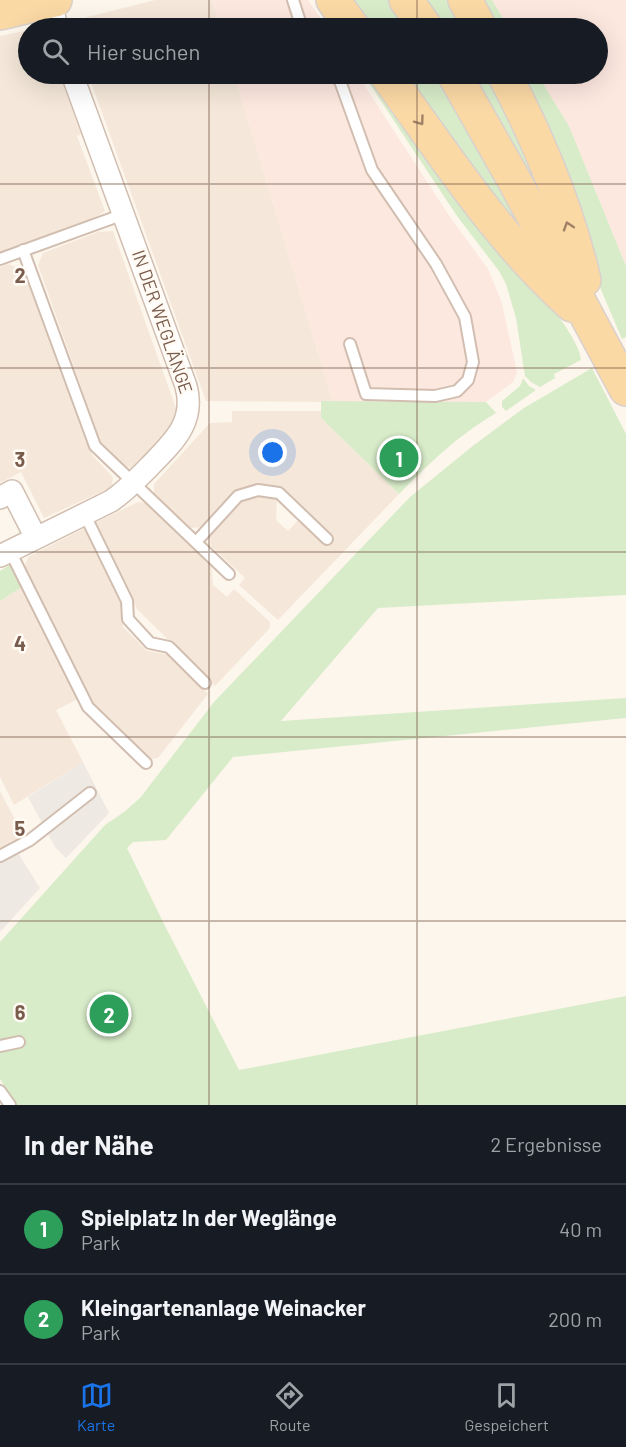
<!DOCTYPE html>
<html lang="de">
<head>
<meta charset="utf-8">
<style>
  :root { --surface:#171b24; --page:#20242c; --text:#f1f3f6; --muted:#9ea1a6; --line:#363941; --accent:#1a73e8 }
  body { margin:0; font-family:Barlow,sans-serif; background:var(--page); color:var(--text) }
  .you { position:absolute; left:273px; top:453px; width:21px; height:21px; margin:-15px; border:4px solid #fff; border-radius:50%; background:#1a73e8; box-shadow:0 0 0 9px #1a73e833 }
  .badge { display:grid; place-items:center; width:39px; height:39px; border-radius:50%; background:var(--accent); color:#fff; font-size:20px; font-weight:700 }
  .pin { position:absolute; translate:-50% -50%; border:3px solid #fff; box-shadow:0 2px 6px #0006 }
  .list { margin:0; padding:0; list-style:none }
  h2 { display:flex; justify-content:space-between; align-items:center; height:78px; margin:0; padding:0 24px; font-size:26px }
  h2 small { font-size:20px; font-weight:400; color:var(--muted) }
  .list li { display:grid; grid-template-columns:39px 1fr auto; gap:18px; align-items:center; box-sizing:border-box; height:90px; padding:0 24px; border-top:2px solid var(--line) }
  .list b { display:block; font-size:22px; white-space:nowrap }
  .list p { margin:0; font-size:20px; white-space:nowrap; color:var(--muted) }
  .list em { font-size:20px; font-style:normal; color:var(--muted) }
  .icon { flex:none; width:33px; height:33px; fill:none; stroke:currentColor; stroke-width:2; stroke-linecap:round; stroke-linejoin:round }
  .map { position:relative; flex:none; width:626px; height:1105px; overflow:hidden }
  .search { position:absolute; background:var(--surface); box-shadow:0 6px 24px #0002; left:18px; right:18px; top:18px; height:66px; display:flex; align-items:center; gap:15px; box-sizing:border-box; padding:0 21px; border-radius:33px; color:var(--muted); font-size:22px }
  .sheet { height:258px; background:var(--surface) }
  nav { display:flex; justify-content:space-around; align-items:center; box-sizing:border-box; height:84px; border-top:2px solid var(--line); background:var(--surface); font-size:16px; color:var(--muted) }
  nav a { display:grid; justify-items:center; gap:3px }
  nav .on { color:var(--accent) }
  .map>svg:first-child { display:block }
</style>
</head>
<body>
<div class="map">
<svg width="626" height="1105" viewBox="0 0 626 1105">
  <rect width="100%" height="100%" fill="#fdf6ec"/>
  <path fill="#f5e8da" d="M 155,0 L 212,0 L 221,28 L 77,28 L 87,17 Z
    M 28,30 L 28,74 L 59,74 L 81,134 L 77,136 L 105,211 L 93,219 L 0,252 L 0,36 Z
    M 88,74 L 234,74 L 333,402 L 206,401 Z
    M 113,231 L 177,411 L 171,427 L 133,469 L 123,465 L 105,448 L 100,440 L 38,265 L 43,253 L 98,232 Z
    M 8,264 L 22,270 L 25,276 L 85,440 L 93,456 L 113,477 L 112,487 L 44,518 L 21,472 L 0,483 L 0,267 Z
    M 232,411 L 321,411 L 321,418 L 399,494 L 278,620 L 239,585 L 245,578 L 211,546 L 210,536 L 242,500 L 258,496 L 275,498 L 277,500 L 276,520 L 288,531 L 306,512 L 281,487 L 258,483 L 237,490 L 201,527 L 191,528 L 154,494 L 154,484 L 210,423 L 232,422 Z
    M 138,502 L 147,503 L 211,563 L 213,585 L 227,597 L 234,589 L 270,622 L 270,628 L 215,686 L 137,609 L 95,523 Z
    M 85,528 L 122,602 L 123,627 L 147,651 L 167,654 L 208,694 L 158,758 L 152,759 L 93,703 L 25,566 L 28,557 Z
    M 22,587 L 78,699 L 56,710 L 83,762 L 14,805 L 0,777 L 0,601 Z
    M 0,791 L 21,831 L 19,839 L 0,849 Z"/>
  <path fill="#fde8e0" d="M 212,0 L 308,0 L 327,28 L 221,28 Z
    M 492,0 L 626,0 L 626,266 L 569,126 L 537,74 L 598,74 L 598,28 L 509,28 Z
    M 234,74 L 357,74 L 448,214 L 488,269 L 501,300 L 514,358 L 517,373 L 513,382 L 486,402 L 333,402 Z"/>
  <path fill="#efe9e4" d="M 83,762 L 109,813 L 66,858 L 55,847 L 28,797 Z
    M 18,853 L 40,888 L 0,932 L 0,862 Z"/>
  <path fill="#d8ecc9" d="M 349,0 L 389,0 L 409,28 L 369,28 Z
    M 425,0 L 455,0 L 471,28 L 444,28 Z
    M 476,0 L 492,0 L 509,28 L 492,28 Z
    M 363,74 L 376,74 L 550,303 C 559,318 580,344 581,360 L 554,374 L 555,378 L 540,387 L 531,382 L 525,376 L 516,318 L 506,284 L 499,271 L 457,216 Z
    M 402,74 L 438,74 L 532,244 L 530,245 Z
    M 470,74 L 495,74 L 565,243 Z
    M 518,74 L 537,74 L 569,126 L 626,266 L 626,337 L 622,339 L 590,264 Z
    M 592,368 L 626,434 L 626,595 L 378,608 L 281,721 L 626,698 L 626,718 L 233,757 L 166,840 L 133,842 L 127,848 L 163,922 L 239,1070 L 626,996 L 626,1105 L 17,1105 L 0,1079 L 0,942 L 105,825 L 124,812 L 140,798 L 214,702 L 410,497 L 474,445 L 524,408 Z
    M 523,378 L 529,386 L 536,390 L 506,411 L 502,407 L 502,401 L 520,386 Z
    M 321,401 L 486,402 L 496,413 C 456,437 432,461 399,494 L 321,418 Z
    M 11,564 L 22,587 L 0,601 L 0,571 Z"/>
  <g fill="none" stroke-linecap="round" stroke-linejoin="round">
    <defs>
      <path id="lane" d="M 293,0 L 302,28
        M 333,74 L 340,81 L 372,170 L 436,264 L 465,317 L 473,362 L 468,380 L 457,391 L 435,396 L 366,394 L 350,344
        M 23,250 L 95,446 L 229,574
        M 0,259 L 124,214
        M 84,513 L 127,601 L 128,619 L 150,643 L 169,647 L 205,683
        M 196,542 L 238,496 L 258,490 L 279,493 L 327,539
        M 10,551 L 88,707 L 146,763
        M 0,856 L 30,840 L 90,793
        M 0,1046 L 19,1042
        M 0,1091 L 10,1105"/>
      <path id="street" d="M 51,1 L 57,28
        M 0,498 L 12,491 L 36,538
        M 0,556 L 111,501 C 126,491 137,479 149,467 C 172,443 196,423 186,386 L 72,74"/>
      <path id="primary" d="M 333,0 L 353,28
        M 406,0 L 426,28
        M 465,0 L 480,28
        M 0,13 L 55,0
        M 386,74 C 444,154 498,239 572,305
        M 454,74 L 513,178 L 626,389
        M 504,74 C 538,138 567,208 584,280"/>
    </defs>
    <use href="#lane" stroke="#d1beb0" stroke-width="14"/>
    <use href="#street" stroke="#d1beb0" stroke-width="24"/>
    <use href="#primary" stroke="#dad1cd" stroke-width="36"/>
    <use href="#lane" stroke="#fff" stroke-width="10"/>
    <use href="#street" stroke="#fff" stroke-width="21"/>
    <use href="#primary" stroke="#fbd9a5" stroke-width="33"/>
  </g>
  <defs><path id="oneway-chevron" d="M-2-3.5L2.5 0L-2 3.5" fill="none" stroke-width="1.6" stroke-linecap="round" stroke-linejoin="round" transform="scale(1.5)"/></defs>
  <g stroke="#a18267">
    <use href="#oneway-chevron" transform="translate(420 121) rotate(54)"/>
    <use href="#oneway-chevron" transform="translate(568 226) rotate(-108)"/>
  </g>
  <path fill="none" stroke="#7a5c4d" stroke-width="1.5" stroke-opacity="0.55" d="M 209,0 L 209,28M 417,0 L 417,28M 209,74 L 209,1105M 417,74 L 417,1105M 0,184 L 626,184M 0,368 L 626,368M 0,552 L 626,552M 0,737 L 626,737M 0,921 L 626,921"/>
  <g text-anchor="middle" stroke-width="5" stroke-linejoin="round" paint-order="stroke">
    <g font-size="18" fill="#7a5c4d" stroke="#fffaf3">
      <text transform="translate(162 322) rotate(71)" y="6">IN DER WEGLÄNGE</text>
    </g>
  </g>
  <g font-size="20" text-anchor="middle" font-weight="bold" fill="#7a5c4d" stroke="#fffaf3" stroke-width="5" stroke-linejoin="round" paint-order="stroke">
    <text x="20" y="283">2</text>
    <text x="20" y="467">3</text>
    <text x="20" y="651">4</text>
    <text x="20" y="836">5</text>
    <text x="20" y="1020">6</text>
  </g>
</svg>
<div class="you"></div>
<div class="pin badge" style="left:399px;top:458px;background:#2e9e5b">1</div>
<div class="pin badge" style="left:109px;top:1014px;background:#2e9e5b">2</div>
<div class="search"><svg class="icon" aria-label="search" viewBox="0 0 24 24"><circle cx="10" cy="10" r="6"/><path d="M15 15l6 6"/></svg>Hier suchen</div>
</div>
<section class="sheet">
<h2>In der Nähe<small>2 Ergebnisse</small></h2>
<ul class="list">
<li><span class="badge" style="background:#2e9e5b">1</span><div><b>Spielplatz In der Weglänge</b><p>Park</p></div><em>40 m</em></li>
<li><span class="badge" style="background:#2e9e5b">2</span><div><b>Kleingartenanlage Weinacker</b><p>Park</p></div><em>200 m</em></li>
</ul>
</section>
<nav>
<a class="on"><svg class="icon" aria-label="map" viewBox="0 0 24 24"><path d="M3 6l6-2 6 2 6-2v14l-6 2-6-2-6 2zM9 4v14M15 6v14"/></svg>Karte</a>
<a><svg class="icon" aria-label="directions" viewBox="0 0 24 24"><path d="M12 3l9 9-9 9-9-9zM9 14v-3h6M13 9l2 2-2 2"/></svg>Route</a>
<a><svg class="icon" aria-label="saved" viewBox="0 0 24 24"><path d="M7 4h10v16l-5-4-5 4z"/></svg>Gespeichert</a>
</nav>
</body>
</html>
